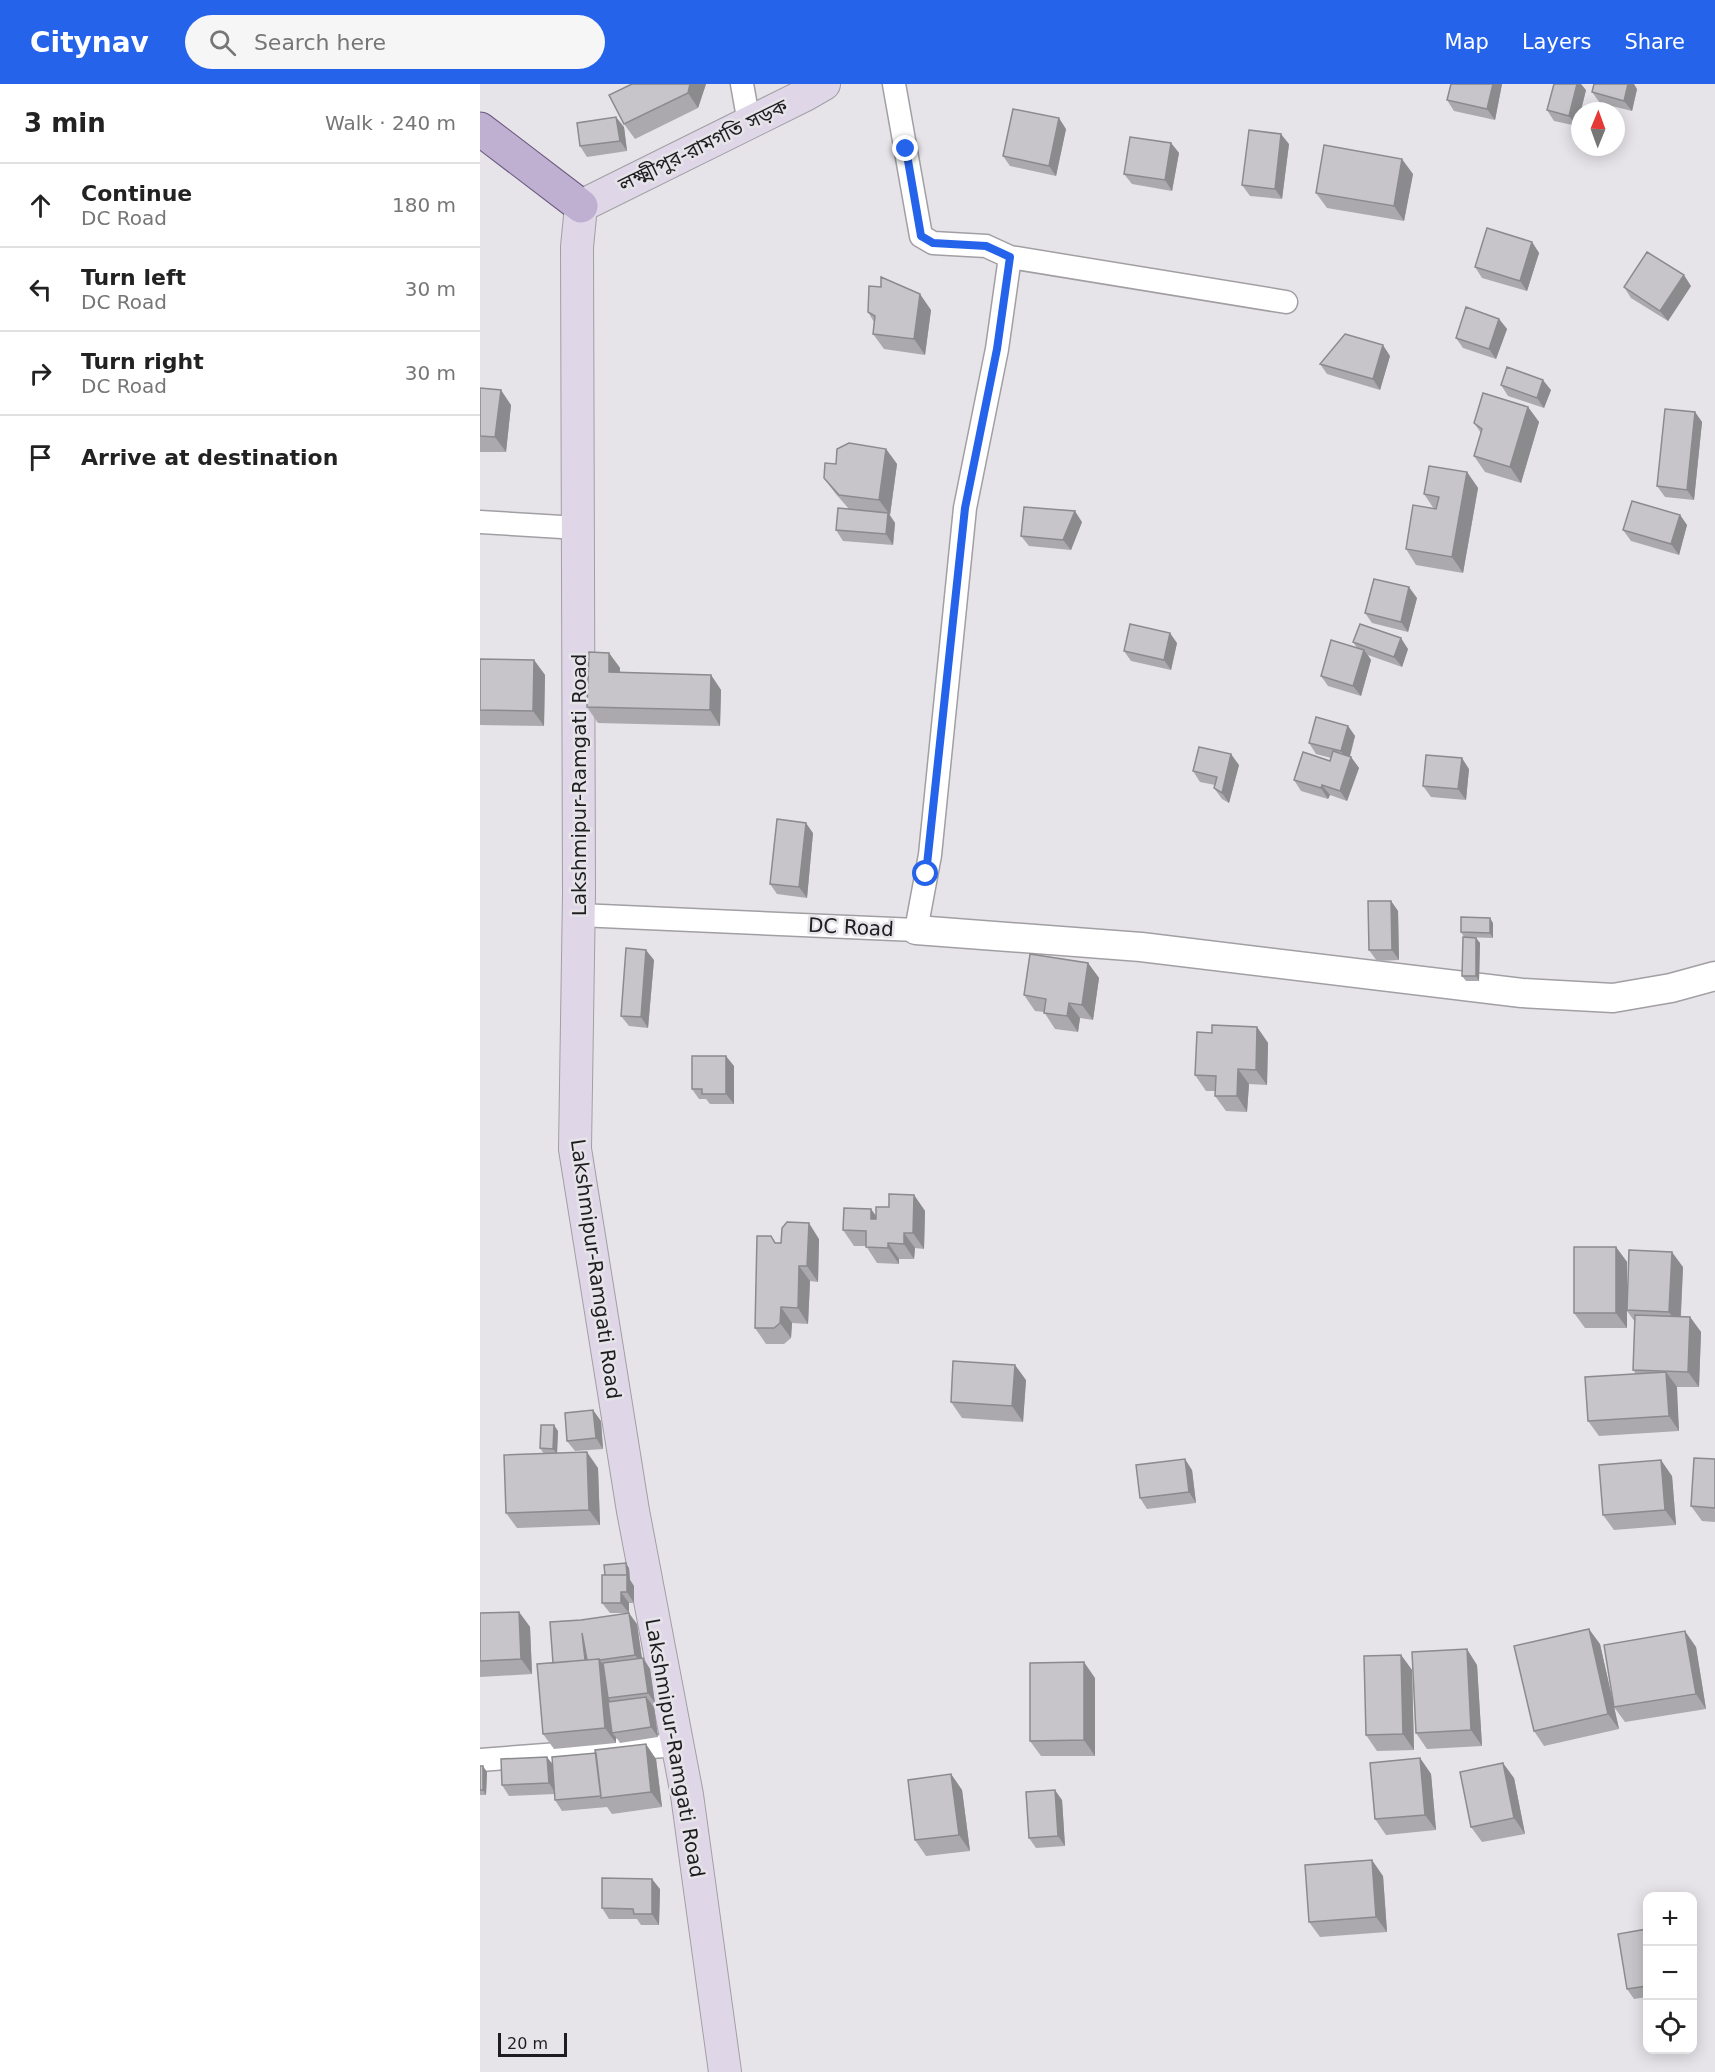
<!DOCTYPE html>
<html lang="en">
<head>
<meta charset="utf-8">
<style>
  :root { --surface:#fff; --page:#f6f6f6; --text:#222; --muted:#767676; --line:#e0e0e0; --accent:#2563eb }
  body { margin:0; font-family:"DejaVu Sans","Noto Sans Bengali",sans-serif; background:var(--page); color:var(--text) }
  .controls { position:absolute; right:18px; bottom:18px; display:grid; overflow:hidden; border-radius:12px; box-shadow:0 3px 15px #0003 }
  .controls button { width:54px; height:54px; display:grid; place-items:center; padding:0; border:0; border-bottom:2px solid var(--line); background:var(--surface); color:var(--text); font:30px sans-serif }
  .compass { position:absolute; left:1091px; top:18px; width:54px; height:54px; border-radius:50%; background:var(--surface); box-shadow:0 3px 15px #0003; rotate:1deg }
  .scale { position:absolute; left:18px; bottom:15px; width:69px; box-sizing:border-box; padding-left:6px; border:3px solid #1e1d1f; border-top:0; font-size:16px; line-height:21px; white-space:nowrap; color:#1e1d1f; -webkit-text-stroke:4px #e6e4e9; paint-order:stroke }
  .stop { position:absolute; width:18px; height:18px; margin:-14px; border:4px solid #2563eb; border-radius:50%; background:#fff }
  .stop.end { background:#2563eb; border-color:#fff; box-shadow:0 2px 6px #0008 }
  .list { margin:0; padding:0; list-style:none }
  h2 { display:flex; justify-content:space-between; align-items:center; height:78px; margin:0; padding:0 24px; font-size:26px }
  h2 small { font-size:20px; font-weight:400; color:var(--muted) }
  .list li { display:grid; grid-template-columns:39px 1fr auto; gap:18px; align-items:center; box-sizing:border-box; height:84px; padding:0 24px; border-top:2px solid var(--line) }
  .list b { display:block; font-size:22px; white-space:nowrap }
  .list p { margin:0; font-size:20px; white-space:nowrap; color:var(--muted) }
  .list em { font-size:20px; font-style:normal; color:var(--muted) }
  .icon { flex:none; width:33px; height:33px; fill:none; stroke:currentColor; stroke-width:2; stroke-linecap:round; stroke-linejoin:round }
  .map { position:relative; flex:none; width:1235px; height:1988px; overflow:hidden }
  header { display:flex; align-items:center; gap:36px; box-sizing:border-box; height:84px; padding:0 30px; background:var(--accent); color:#fff }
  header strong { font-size:28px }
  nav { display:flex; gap:33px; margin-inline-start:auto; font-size:21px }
  .search { width:420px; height:54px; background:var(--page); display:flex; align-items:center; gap:15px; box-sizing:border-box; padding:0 21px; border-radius:33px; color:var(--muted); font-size:22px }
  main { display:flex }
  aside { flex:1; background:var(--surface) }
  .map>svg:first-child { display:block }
</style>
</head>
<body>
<header>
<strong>Citynav</strong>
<div class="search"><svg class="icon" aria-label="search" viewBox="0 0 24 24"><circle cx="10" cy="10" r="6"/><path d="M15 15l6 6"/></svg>Search here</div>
<nav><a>Map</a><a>Layers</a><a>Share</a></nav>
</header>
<main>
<aside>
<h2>3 min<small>Walk · 240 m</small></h2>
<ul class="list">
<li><svg class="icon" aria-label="ahead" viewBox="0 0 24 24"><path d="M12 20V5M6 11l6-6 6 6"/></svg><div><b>Continue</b><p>DC Road</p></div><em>180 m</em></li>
<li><svg class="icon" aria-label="left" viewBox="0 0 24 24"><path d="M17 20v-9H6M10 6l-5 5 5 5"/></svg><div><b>Turn left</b><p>DC Road</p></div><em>30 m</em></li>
<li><svg class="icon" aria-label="right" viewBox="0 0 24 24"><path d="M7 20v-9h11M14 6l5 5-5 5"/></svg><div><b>Turn right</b><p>DC Road</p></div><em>30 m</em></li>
<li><svg class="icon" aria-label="arrive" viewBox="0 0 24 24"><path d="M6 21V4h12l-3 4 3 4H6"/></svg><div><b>Arrive at destination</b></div></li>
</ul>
</aside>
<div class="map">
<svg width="1235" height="1988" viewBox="0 0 1235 1988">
  <rect width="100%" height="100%" fill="#e6e4e9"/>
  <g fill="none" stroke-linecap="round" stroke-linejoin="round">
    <defs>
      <path id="minor" d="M 262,0 L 269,39
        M 530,173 L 806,218
        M 0,438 L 98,444
        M 99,831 L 436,846 L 450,771 L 485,424 L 517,265 L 530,173 L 506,162 L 453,159 L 441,152 L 414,0
        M 0,1676 L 197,1661"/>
      <path id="tertiary" d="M 436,846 L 661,863 L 1042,909 L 1133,914 L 1191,904 L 1235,892"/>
      <path id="secondary" d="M 245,1988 L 207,1711 L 153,1427 L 95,1065 L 99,810 L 97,163 L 101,122 L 325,11 L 344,0"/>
      <path id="primary" d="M 0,45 L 101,122"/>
    </defs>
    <use href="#minor" stroke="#a19fa3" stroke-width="25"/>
    <use href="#tertiary" stroke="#a19fa3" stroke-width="31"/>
    <use href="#secondary" stroke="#a19fa3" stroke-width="34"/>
    <use href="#primary" stroke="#6b597f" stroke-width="35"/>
    <use href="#minor" stroke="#fff" stroke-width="22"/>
    <use href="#tertiary" stroke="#fff" stroke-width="28"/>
    <use href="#secondary" stroke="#dfd7e8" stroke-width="32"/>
    <use href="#primary" stroke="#bfafd1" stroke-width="33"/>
  </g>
  <path fill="#aba9ad" d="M 152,0 L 226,0 L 218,24 L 155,55 L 144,40 Z
    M 971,0 L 1022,0 L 1015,36 L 974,27 L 967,16 Z
    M 1157,5 L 1152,27 L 1120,19 L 1112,8 Z
    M 1106,6 L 1097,42 L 1074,37 L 1067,26 Z
    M 144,43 L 147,67 L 107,73 L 100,62 Z
    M 586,45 L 576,92 L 530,82 L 523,72 Z
    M 691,59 L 699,69 L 692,107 L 652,100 L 644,90 Z
    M 809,60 L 802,115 L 770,112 L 762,101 Z
    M 933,90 L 924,137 L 847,124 L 836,109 Z
    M 1052,158 L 1059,169 L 1047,207 L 1002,194 L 995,183 Z
    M 1211,202 L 1188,237 L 1151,214 L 1144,203 Z
    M 451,226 L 445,271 L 404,265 L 393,250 L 394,238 L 388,228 Z
    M 1019,235 L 1027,245 L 1016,275 L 983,264 L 976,254 Z
    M 910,272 L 900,306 L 847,290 L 840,280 Z
    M 1021,301 L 1071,306 L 1064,324 L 1028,312 Z
    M 0,304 L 31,321 L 26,368 L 0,368 Z
    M 1048,323 L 1059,338 L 1041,399 L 1005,388 L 994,372 L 1001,349 L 994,339 Z
    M 1215,328 L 1222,338 L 1214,416 L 1185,413 L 1177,402 Z
    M 406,365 L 417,380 L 410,431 L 415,439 L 413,461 L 363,457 L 356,446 L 369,425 L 355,409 L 344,394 L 356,380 Z
    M 987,388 L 998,404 L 983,489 L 936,481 L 926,465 L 954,425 L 944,410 Z
    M 1200,431 L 1207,441 L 1199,471 L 1151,457 L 1143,446 Z
    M 602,438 L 591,466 L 549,462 L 541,452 Z
    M 937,514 L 928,548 L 892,539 L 885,529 Z
    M 873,558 L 928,565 L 922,583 L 888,571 L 891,576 L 881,612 L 848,602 L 841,592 L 877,564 Z
    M 697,559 L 691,586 L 651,577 L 644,567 Z
    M 129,569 L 140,584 L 140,589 L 231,591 L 241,606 L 240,642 L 118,639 L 107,623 Z
    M 0,575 L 54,576 L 65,591 L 64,642 L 0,641 Z
    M 868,642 L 875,652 L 870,673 L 871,673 L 879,684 L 867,717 L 850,711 L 848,715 L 821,707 L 814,696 L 850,677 L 851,674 L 836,670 L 829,659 Z
    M 759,681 L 749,719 L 742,715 L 734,704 L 735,701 L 720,698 L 713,687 Z
    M 989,685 L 986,716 L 951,713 L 943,702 Z
    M 333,749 L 327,814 L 297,810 L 290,800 Z
    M 911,817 L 918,827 L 919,876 L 897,877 L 889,866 Z
    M 1013,839 L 1013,854 L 984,853 L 981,848 Z
    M 996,854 L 1000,859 L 999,897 L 986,897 L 982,892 Z
    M 174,876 L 168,944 L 149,942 L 141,932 Z
    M 608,879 L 619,894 L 613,936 L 600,934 L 598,948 L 575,945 L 564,928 L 555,927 L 544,911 Z
    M 777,943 L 788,959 L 787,1001 L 769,1000 L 767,1028 L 746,1027 L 735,1012 L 735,1007 L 726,1007 L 715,991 L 732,949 Z
    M 254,982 L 254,1020 L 230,1020 L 226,1015 L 219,1015 L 212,1005 Z
    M 434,1111 L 445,1127 L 444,1165 L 435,1164 L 434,1175 L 419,1175 L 419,1180 L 397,1179 L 386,1162 L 374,1162 L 363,1146 L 396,1132 L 409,1123 Z
    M 291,1152 L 296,1159 L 339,1155 L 338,1198 L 330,1197 L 328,1240 L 312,1239 L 311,1254 L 304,1260 L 286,1260 L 275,1244 Z
    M 1136,1163 L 1147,1178 L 1147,1220 L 1203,1183 L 1201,1232 L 1210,1233 L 1221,1248 L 1219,1303 L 1196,1303 L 1199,1347 L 1119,1352 L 1108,1337 L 1156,1290 L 1153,1286 L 1155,1238 L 1147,1227 L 1147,1244 L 1105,1244 L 1094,1229 Z
    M 546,1296 L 543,1338 L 482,1334 L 471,1318 Z
    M 121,1337 L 123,1365 L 95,1367 L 87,1357 Z
    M 78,1347 L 77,1369 L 118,1384 L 120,1441 L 37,1444 L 26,1429 L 64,1370 L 60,1364 Z
    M 1235,1375 L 1235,1438 L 1222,1437 L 1211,1422 Z
    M 712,1386 L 716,1419 L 667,1425 L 660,1414 Z
    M 1192,1392 L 1196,1441 L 1134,1446 L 1123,1431 Z
    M 149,1484 L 150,1496 L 154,1502 L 154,1519 L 149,1519 L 149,1529 L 130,1529 L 122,1519 Z
    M 39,1528 L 50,1543 L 52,1590 L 0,1593 L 0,1529 Z
    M 157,1540 L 162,1574 L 163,1574 L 170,1585 L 175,1619 L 171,1620 L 174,1623 L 178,1653 L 140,1659 L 136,1653 L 136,1659 L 74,1665 L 63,1650 L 73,1579 Z
    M 1120,1560 L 1139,1645 L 1064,1662 L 1054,1647 Z
    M 1216,1563 L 1226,1625 L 1145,1638 L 1134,1623 Z
    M 921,1571 L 932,1586 L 934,1666 L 897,1667 L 886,1651 Z
    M 997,1581 L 1002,1662 L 947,1665 L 936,1649 Z
    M 615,1594 L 615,1672 L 561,1672 L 550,1657 Z
    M 940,1674 L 951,1690 L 956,1746 L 906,1751 L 895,1735 Z
    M 176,1675 L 182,1723 L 132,1730 L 127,1723 L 82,1727 L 75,1716 L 75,1710 L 29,1712 L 22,1701 L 72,1679 Z
    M 0,1682 L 7,1688 L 6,1711 L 0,1711 Z
    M 471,1690 L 482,1706 L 490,1767 L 446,1772 L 435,1756 Z
    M 1034,1694 L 1045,1750 L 1002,1758 L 991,1743 Z
    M 582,1716 L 585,1762 L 556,1764 L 549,1754 Z
    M 903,1792 L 907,1848 L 840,1853 L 829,1838 Z
    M 180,1805 L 179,1841 L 161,1841 L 157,1835 L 129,1835 L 122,1824 Z
    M 1167,1845 L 1167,1913 L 1154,1915 L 1147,1905 Z"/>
  <path fill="#8b8a8d" d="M 210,0 L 226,0 L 218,24 L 208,9 Z
    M 1013,0 L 1022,0 L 1015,36 L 1007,25 Z
    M 1097,0 L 1101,0 L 1106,6 L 1097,42 L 1089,32 Z
    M 1148,0 L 1154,0 L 1157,5 L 1152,27 L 1144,17 Z
    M 136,33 L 144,43 L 147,67 L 140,57 Z
    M 579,34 L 586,45 L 576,92 L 569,82 Z
    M 801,50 L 809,60 L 802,115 L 795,105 Z
    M 691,59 L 699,69 L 692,107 L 685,96 Z
    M 922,75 L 933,90 L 924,137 L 914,122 Z
    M 1052,158 L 1059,169 L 1047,207 L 1040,197 Z
    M 1204,191 L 1211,202 L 1188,237 L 1180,227 Z
    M 440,210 L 451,226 L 445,271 L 434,255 Z
    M 1019,235 L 1027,245 L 1016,275 L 1009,265 Z
    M 903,261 L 910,272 L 900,306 L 893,295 Z
    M 1063,296 L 1071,306 L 1064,324 L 1057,314 Z
    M 21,306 L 31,321 L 26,368 L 15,353 Z
    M 1048,323 L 1059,338 L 1041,399 L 1030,383 Z
    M 1215,328 L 1222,338 L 1214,416 L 1207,406 Z
    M 406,365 L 417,380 L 410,431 L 399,416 Z
    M 987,388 L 998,404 L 983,489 L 972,473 Z
    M 595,427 L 602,438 L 591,466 L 583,456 Z
    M 408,429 L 415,439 L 413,461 L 406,450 Z
    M 1200,431 L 1207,441 L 1199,471 L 1191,460 Z
    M 929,503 L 937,514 L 928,548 L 921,538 Z
    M 690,549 L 697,559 L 691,586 L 684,576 Z
    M 921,554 L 928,565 L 922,583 L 914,573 Z
    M 884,566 L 891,576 L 881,612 L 873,602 Z
    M 129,569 L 140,584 L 139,604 L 129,588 Z
    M 54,576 L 65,591 L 64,642 L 53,627 Z
    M 231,591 L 241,606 L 240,642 L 230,626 Z
    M 868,642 L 875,652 L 868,678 L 861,667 Z
    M 751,670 L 759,681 L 749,719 L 742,709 Z
    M 871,673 L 879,684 L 867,717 L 860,707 Z
    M 982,674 L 989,685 L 986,716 L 978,705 Z
    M 842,701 L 850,711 L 848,715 L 841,704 Z
    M 326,739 L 333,749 L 327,814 L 319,803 Z
    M 911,817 L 918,827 L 919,876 L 912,866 Z
    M 1010,834 L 1013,839 L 1013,854 L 1010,849 Z
    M 996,854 L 1000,859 L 999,897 L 996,892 Z
    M 166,866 L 174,876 L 168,944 L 161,933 Z
    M 608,879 L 619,894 L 613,936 L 602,921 Z
    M 589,919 L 600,934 L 598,948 L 587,932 Z
    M 777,943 L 788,959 L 787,1001 L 776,986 Z
    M 246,972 L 254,982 L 254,1020 L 246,1010 Z
    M 758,985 L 769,1000 L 767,1028 L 757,1012 Z
    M 434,1111 L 445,1127 L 444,1165 L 433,1149 Z
    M 391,1125 L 402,1140 L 391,1135 Z
    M 329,1139 L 339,1155 L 338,1198 L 327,1182 Z
    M 424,1149 L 435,1164 L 434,1175 L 424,1160 Z
    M 408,1159 L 419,1175 L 419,1180 L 408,1164 Z
    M 1136,1163 L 1147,1178 L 1147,1244 L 1136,1229 Z
    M 1192,1168 L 1203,1183 L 1200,1244 L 1189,1228 Z
    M 319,1182 L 330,1197 L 328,1240 L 318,1224 Z
    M 301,1223 L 312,1239 L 311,1254 L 300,1239 Z
    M 1210,1233 L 1221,1248 L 1219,1303 L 1208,1288 Z
    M 535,1281 L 546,1296 L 543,1338 L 532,1322 Z
    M 1186,1288 L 1197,1303 L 1199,1347 L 1189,1332 Z
    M 113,1326 L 121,1337 L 123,1365 L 116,1354 Z
    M 74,1341 L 78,1347 L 77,1370 L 73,1365 Z
    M 107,1368 L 118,1384 L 120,1441 L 109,1426 Z
    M 705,1375 L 712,1386 L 716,1419 L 709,1408 Z
    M 1181,1376 L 1192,1392 L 1196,1441 L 1185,1426 Z
    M 146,1479 L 149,1484 L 150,1496 L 154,1502 L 154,1519 L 147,1508 Z
    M 141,1508 L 149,1519 L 149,1529 L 141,1519 Z
    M 39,1528 L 50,1543 L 52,1590 L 41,1575 Z
    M 149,1529 L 157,1540 L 163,1582 L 155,1571 Z
    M 1109,1545 L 1120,1560 L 1139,1645 L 1128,1630 Z
    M 1205,1547 L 1216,1563 L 1226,1625 L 1216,1610 Z
    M 102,1549 L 111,1578 L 105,1578 Z
    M 987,1565 L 997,1581 L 1002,1662 L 991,1646 Z
    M 921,1571 L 932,1586 L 934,1666 L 923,1650 Z
    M 163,1574 L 170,1585 L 175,1619 L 168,1609 Z
    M 119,1575 L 130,1590 L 128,1614 L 133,1620 L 132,1649 L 136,1653 L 136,1659 L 125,1644 Z
    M 604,1578 L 615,1594 L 615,1672 L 604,1656 Z
    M 166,1613 L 174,1623 L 178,1653 L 171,1643 Z
    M 166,1660 L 176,1675 L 182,1723 L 171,1708 Z
    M 67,1673 L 75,1683 L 76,1710 L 69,1699 Z
    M 940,1674 L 951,1690 L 956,1746 L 945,1731 Z
    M 1023,1679 L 1034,1694 L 1045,1750 L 1034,1734 Z
    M 3,1682 L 7,1688 L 6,1711 L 3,1706 Z
    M 471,1690 L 482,1706 L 490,1767 L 479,1751 Z
    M 575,1706 L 582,1716 L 585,1762 L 578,1752 Z
    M 892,1776 L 903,1792 L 907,1848 L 896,1833 Z
    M 172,1795 L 180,1805 L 179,1841 L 172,1830 Z"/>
  <path fill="#c7c5c9" stroke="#8b8a8d" stroke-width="1.5" d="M 152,0 L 210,0 L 208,9 L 144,40 L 129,11 Z
    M 971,0 L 1013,0 L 1007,25 L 967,16 Z
    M 1074,0 L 1097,0 L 1089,32 L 1067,26 Z
    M 1114,0 L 1148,0 L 1144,17 L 1112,8 Z
    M 533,25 L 579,34 L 569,82 L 523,72 Z
    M 136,33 L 140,57 L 100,62 L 97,39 Z
    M 769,46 L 801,50 L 795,105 L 762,101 Z
    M 650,53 L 691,59 L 685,96 L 644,90 Z
    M 844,61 L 922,75 L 914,122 L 836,109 Z
    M 1007,144 L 1052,158 L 1040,197 L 995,183 Z
    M 1167,168 L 1204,191 L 1180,227 L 1144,203 Z
    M 401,193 L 440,210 L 434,255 L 393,250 L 395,232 L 388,228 L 389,202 L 401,203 Z
    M 986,223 L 1019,235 L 1009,265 L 976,254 Z
    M 865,250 L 903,261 L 893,295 L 840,280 Z
    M 1027,283 L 1063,296 L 1057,314 L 1021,301 Z
    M 0,304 L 21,306 L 15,353 L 0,352 Z
    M 1003,309 L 1048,323 L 1030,383 L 994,372 L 1002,345 L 994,339 Z
    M 1185,325 L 1215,328 L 1207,406 L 1177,402 Z
    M 369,359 L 406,365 L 399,416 L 359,411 L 344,394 L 345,379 L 356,380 L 357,365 Z
    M 949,382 L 987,388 L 972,473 L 926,465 L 933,421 L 956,425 L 959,413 L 944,410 Z
    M 1152,417 L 1200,431 L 1191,460 L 1143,446 Z
    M 544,423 L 595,427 L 583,456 L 541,452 Z
    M 358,424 L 408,429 L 406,450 L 356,446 Z
    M 894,495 L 929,503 L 921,538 L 885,529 Z
    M 650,540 L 690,549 L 684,576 L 644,567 Z
    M 880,540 L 921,554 L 914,573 L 873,558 Z
    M 851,556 L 884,566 L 873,602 L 841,592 Z
    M 109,568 L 129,569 L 129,588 L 231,591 L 230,626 L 107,623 Z
    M 0,575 L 54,576 L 53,627 L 0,626 Z
    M 836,633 L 868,642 L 861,667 L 829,659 Z
    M 719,663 L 751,670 L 742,709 L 734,704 L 737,693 L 713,687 Z
    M 853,667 L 871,673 L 860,707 L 842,701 L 841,704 L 814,696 L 823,668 L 850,677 Z
    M 946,671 L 982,674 L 978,705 L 943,702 Z
    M 297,735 L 326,739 L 319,803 L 290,800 Z
    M 888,817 L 911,817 L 912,866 L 889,866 Z
    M 981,833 L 1010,834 L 1010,849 L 981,848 Z
    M 983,853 L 996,854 L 996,892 L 982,892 Z
    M 146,864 L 166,866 L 161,933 L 141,932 Z
    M 550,870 L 608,879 L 602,921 L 589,919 L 587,932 L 564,929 L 566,915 L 544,911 Z
    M 732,941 L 777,943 L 776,986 L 758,985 L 757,1012 L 735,1012 L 736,992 L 715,991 L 717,948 L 732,949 Z
    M 212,972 L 246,972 L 246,1010 L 222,1010 L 222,1005 L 212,1005 Z
    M 409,1110 L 434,1111 L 433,1149 L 424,1149 L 424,1160 L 408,1159 L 408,1164 L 386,1163 L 386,1147 L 363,1146 L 364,1124 L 391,1125 L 391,1135 L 396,1135 L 396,1123 L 409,1123 Z
    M 307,1138 L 329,1139 L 327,1182 L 319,1182 L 318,1224 L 301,1223 L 300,1239 L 294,1244 L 275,1244 L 277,1152 L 291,1152 L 295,1159 L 301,1159 L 302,1144 Z
    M 1094,1163 L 1136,1163 L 1136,1229 L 1094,1229 Z
    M 1149,1166 L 1192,1168 L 1189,1228 L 1147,1226 Z
    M 1155,1231 L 1210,1233 L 1208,1288 L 1153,1286 Z
    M 473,1277 L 535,1281 L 532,1322 L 471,1318 Z
    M 1186,1288 L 1189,1332 L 1108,1337 L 1105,1293 Z
    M 113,1326 L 116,1354 L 87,1357 L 85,1329 Z
    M 61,1341 L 74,1341 L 73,1365 L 60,1364 Z
    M 107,1368 L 109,1426 L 26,1429 L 24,1371 Z
    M 1214,1374 L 1235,1375 L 1235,1424 L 1211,1422 Z
    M 705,1375 L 709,1408 L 660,1414 L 656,1381 Z
    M 1181,1376 L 1185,1426 L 1123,1431 L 1119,1381 Z
    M 146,1479 L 147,1491 L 125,1491 L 124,1481 Z
    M 122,1491 L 147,1491 L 147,1508 L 141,1508 L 141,1519 L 122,1519 Z
    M 39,1528 L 41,1575 L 0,1577 L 0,1529 Z
    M 149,1529 L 155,1571 L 120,1576 L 119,1575 L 107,1576 L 102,1549 L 105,1576 L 73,1579 L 70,1538 L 101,1536 Z
    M 1109,1545 L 1128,1630 L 1054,1647 L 1034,1562 Z
    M 1205,1547 L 1216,1610 L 1134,1623 L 1124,1561 Z
    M 987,1565 L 991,1646 L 936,1649 L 932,1568 Z
    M 921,1571 L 923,1650 L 886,1651 L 884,1572 Z
    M 163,1574 L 168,1609 L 128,1614 L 123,1579 Z
    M 119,1575 L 125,1644 L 63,1650 L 57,1580 Z
    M 604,1578 L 604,1656 L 550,1657 L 550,1579 Z
    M 166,1613 L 171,1643 L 132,1649 L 128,1618 Z
    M 166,1660 L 171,1708 L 121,1714 L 115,1666 Z
    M 116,1669 L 121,1712 L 75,1716 L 72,1673 Z
    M 67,1673 L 69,1699 L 22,1701 L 21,1675 Z
    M 940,1674 L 945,1731 L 895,1735 L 890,1679 Z
    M 1023,1679 L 1034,1734 L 991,1743 L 980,1688 Z
    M 0,1682 L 3,1682 L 3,1706 L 0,1706 Z
    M 471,1690 L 479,1751 L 435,1756 L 428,1696 Z
    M 575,1706 L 578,1752 L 549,1754 L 546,1708 Z
    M 892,1776 L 896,1833 L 829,1838 L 825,1781 Z
    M 122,1794 L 172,1795 L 172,1830 L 154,1830 L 153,1825 L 122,1824 Z
    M 1167,1845 L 1167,1902 L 1147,1905 L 1138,1850 Z"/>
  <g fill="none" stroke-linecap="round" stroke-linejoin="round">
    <path stroke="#2563eb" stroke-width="8" d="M 426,65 L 441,152 L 453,159 L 506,162 L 530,173 L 517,265 L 485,424 L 446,790"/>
  </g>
  <g text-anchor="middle" stroke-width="5" stroke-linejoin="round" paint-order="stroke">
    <g font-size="20" fill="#1e1d1f" stroke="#e6e4e9">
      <text transform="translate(223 61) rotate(-26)" y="7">লক্ষ্মীপুর-রামগতি সড়ক</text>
      <text transform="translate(99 701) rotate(-90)" y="7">Lakshmipur-Ramgati Road</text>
      <text transform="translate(371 843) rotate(3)" y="7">DC Road</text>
      <text transform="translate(116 1185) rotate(82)" y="7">Lakshmipur-Ramgati Road</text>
      <text transform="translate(195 1664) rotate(80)" y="7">Lakshmipur-Ramgati Road</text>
    </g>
  </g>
</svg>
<div class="controls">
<button>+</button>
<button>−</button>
<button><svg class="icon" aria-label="locate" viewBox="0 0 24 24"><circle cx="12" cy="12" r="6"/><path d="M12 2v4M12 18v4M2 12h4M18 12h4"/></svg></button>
</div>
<svg class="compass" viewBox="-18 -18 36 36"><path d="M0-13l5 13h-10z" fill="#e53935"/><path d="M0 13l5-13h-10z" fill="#767676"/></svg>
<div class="scale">20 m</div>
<div class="stop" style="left:446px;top:790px"></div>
<div class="stop end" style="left:426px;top:65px"></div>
</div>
</main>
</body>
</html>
